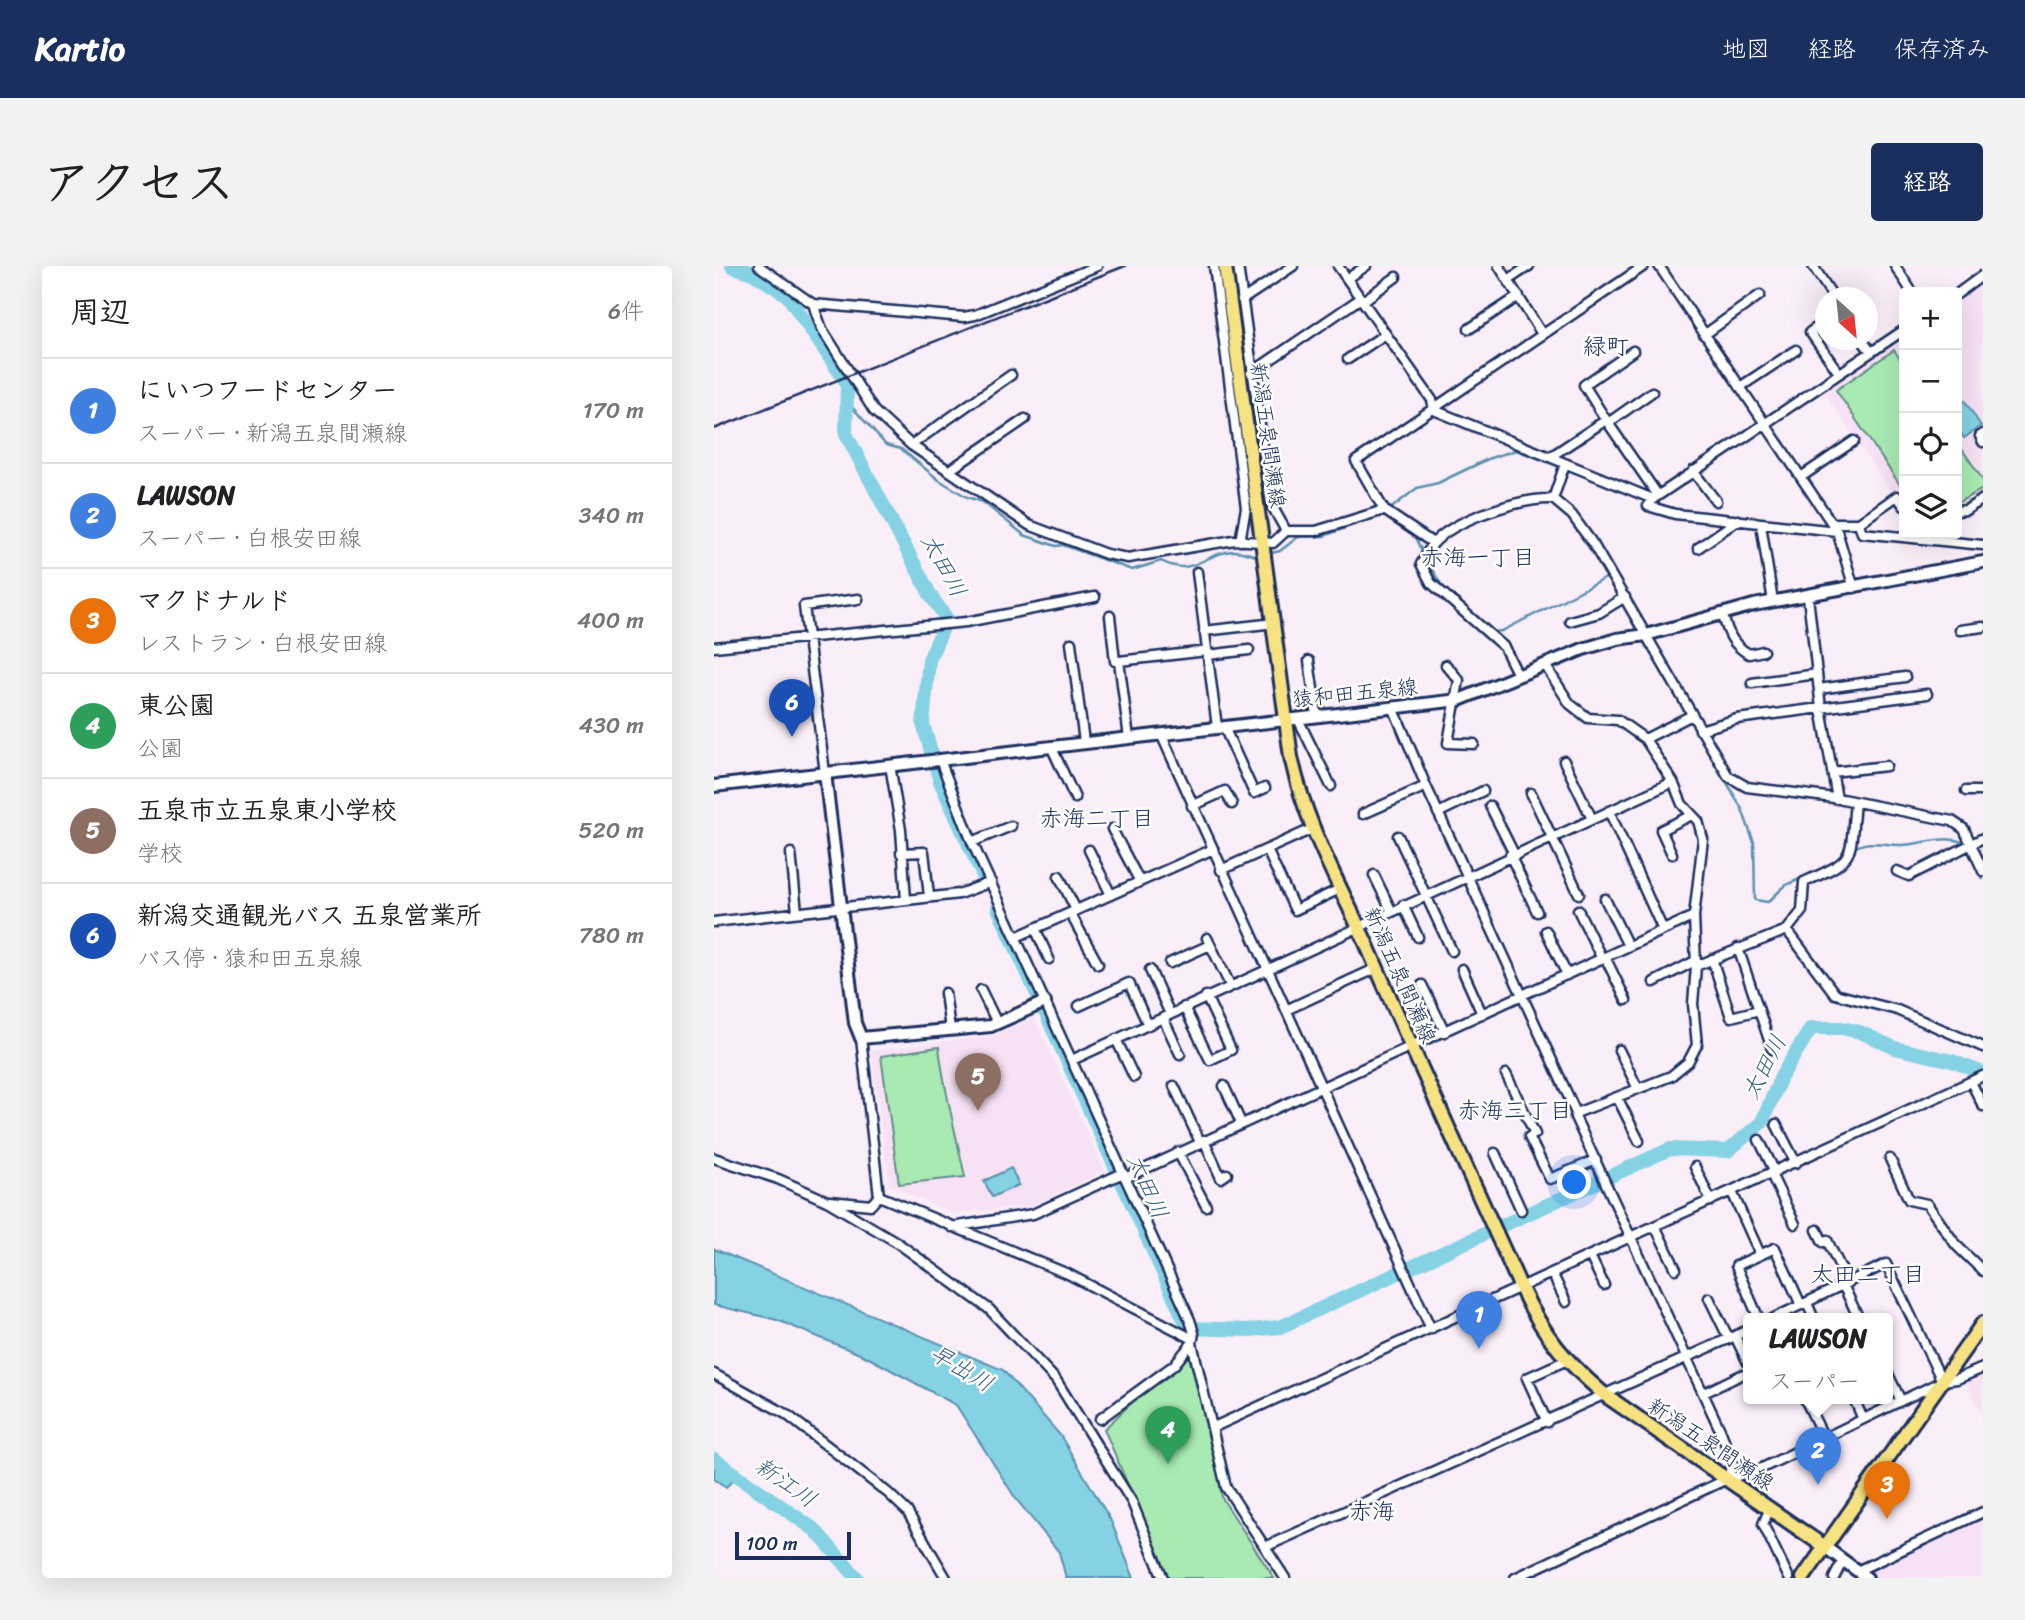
<!DOCTYPE html>
<html lang="ja">
<head>
<meta charset="utf-8">
<style>
  :root { --surface:#fff; --page:#f2f2f2; --text:#202124; --muted:#757577; --line:#e0e0e0; --accent:#1b2f5e }
  body { margin:0; font-family:Sriracha,"Klee One",sans-serif; background:var(--page); color:var(--text) }
  .controls { position:absolute; right:21px; top:21px; display:grid; overflow:hidden; border-radius:7px; box-shadow:0 7px 28px #0002 }
  .controls button { width:63px; height:63px; display:grid; place-items:center; padding:0; border:0; border-bottom:2px solid var(--line); background:var(--surface); color:var(--text); font:35px sans-serif }
  .compass { position:absolute; left:1101px; top:21px; width:63px; height:63px; border-radius:50%; background:var(--surface); box-shadow:0 7px 28px #0002; rotate:153deg }
  .scale { position:absolute; left:21px; bottom:18px; width:116px; box-sizing:border-box; padding-left:7px; border:4px solid #1b2f5e; border-top:0; font-size:19px; line-height:24px; white-space:nowrap; color:#1b2f5e; -webkit-text-stroke:5px #fff; paint-order:stroke }
  .you { position:absolute; left:861px; top:917px; width:24px; height:24px; margin:-18px; border:5px solid #fff; border-radius:50%; background:#1a73e8; box-shadow:0 0 0 10px #1a73e833 }
  .badge { display:grid; place-items:center; width:46px; height:46px; border-radius:50%; background:var(--accent); color:#fff; font-size:23px; font-weight:700 }
  .pin { position:absolute; translate:-50% -58px; filter:drop-shadow(0 2px 4px #0008) }
  .pin::after { content:''; position:absolute; top:37px; width:24px; height:21px; background:inherit; clip-path:polygon(0 0,100% 0,50% 100%) }
  .popup { position:absolute; left:1029px; top:1047px; width:150px; height:91px; box-sizing:border-box; display:grid; place-content:center; border-radius:7px; background:var(--surface); filter:drop-shadow(0 2px 5px #0005); font-size:23px; white-space:nowrap; color:var(--muted) }
  .popup b { font-size:26px; color:var(--text) }
  .popup::after { content:''; position:absolute; left:50%; top:100%; margin-left:-14px; border:14px solid transparent; border-top-color:var(--surface) }
  .list { margin:0; padding:0; list-style:none }
  h2 { display:flex; justify-content:space-between; align-items:center; height:91px; margin:0; padding:0 28px; font-size:30px }
  h2 small { font-size:23px; font-weight:400; color:var(--muted) }
  .list li { display:grid; grid-template-columns:46px 1fr auto; gap:21px; align-items:center; box-sizing:border-box; height:105px; padding:0 28px; border-top:2px solid var(--line) }
  .list b { display:block; font-size:26px; white-space:nowrap }
  .list p { margin:0; font-size:23px; white-space:nowrap; color:var(--muted) }
  .list em { font-size:23px; font-style:normal; color:var(--muted) }
  .icon { flex:none; width:38px; height:38px; fill:none; stroke:currentColor; stroke-width:2; stroke-linecap:round; stroke-linejoin:round }
  .map { position:relative; flex:none; width:1269px; height:1312px; overflow:hidden; border-radius:7px }
  header { display:flex; align-items:center; gap:42px; box-sizing:border-box; height:98px; padding:0 35px; background:var(--accent); color:#fff }
  header strong { font-size:33px }
  nav { display:flex; gap:38px; margin-inline-start:auto; font-size:24px }
  .intro { display:flex; align-items:center; justify-content:space-between; box-sizing:border-box; height:168px; padding:0 42px }
  h1 { margin:0; font-size:49px }
  .button { padding:18px 32px; border-radius:7px; background:var(--accent); color:#fff; font-size:24px; font-weight:700 }
  main { display:flex; gap:42px; padding:0 42px }
  aside { flex:1; background:var(--surface); border-radius:7px; box-shadow:0 7px 28px #0002 }
  .map>svg:first-child { display:block }
</style>
</head>
<body>
<header>
<strong>Kartio</strong>
<nav><a>地図</a><a>経路</a><a>保存済み</a></nav>
</header>
<div class="intro"><h1>アクセス</h1><a class="button">経路</a></div>
<main>
<aside>
<h2>周辺<small>6件</small></h2>
<ul class="list">
<li><span class="badge" style="background:#3f7fe0">1</span><div><b>にいつフードセンター</b><p>スーパー · 新潟五泉間瀬線</p></div><em>170 m</em></li>
<li><span class="badge" style="background:#3f7fe0">2</span><div><b>LAWSON</b><p>スーパー · 白根安田線</p></div><em>340 m</em></li>
<li><span class="badge" style="background:#e8710a">3</span><div><b>マクドナルド</b><p>レストラン · 白根安田線</p></div><em>400 m</em></li>
<li><span class="badge" style="background:#2e9e5b">4</span><div><b>東公園</b><p>公園</p></div><em>430 m</em></li>
<li><span class="badge" style="background:#8d6e63">5</span><div><b>五泉市立五泉東小学校</b><p>学校</p></div><em>520 m</em></li>
<li><span class="badge" style="background:#1a4fb4">6</span><div><b>新潟交通観光バス 五泉営業所</b><p>バス停 · 猿和田五泉線</p></div><em>780 m</em></li>
</ul>
</aside>
<div class="map">
<svg width="1269" height="1312" viewBox="0 0 1269 1312">
  <rect width="100%" height="100%" fill="#faeef9"/>
  <filter id="ink" filterUnits="userSpaceOnUse"><feTurbulence type="fractalNoise" baseFrequency=".0143" numOctaves="2"/><feDisplacementMap in="SourceGraphic" scale="14" xChannelSelector="R" yChannelSelector="G"/><feConvolveMatrix kernelMatrix="1 2 1 2 8 2 1 2 1" color-interpolation-filters="sRGB"/></filter>
  <g filter="url(#ink)">
    <path fill="#f7e2f5" d="M 1268,17 L 1269,165 L 1261,170 L 1269,182 L 1269,228 L 1243,241 L 1243,35 Z
      M 1190,71 L 1190,235 L 1179,229 L 1110,126 Z
      M 320,751 L 391,905 L 317,940 L 238,947 L 175,919 L 157,785 L 282,769 Z
      M 1269,1108 L 1269,1151 L 1252,1116 Z
      M 1269,1251 L 1269,1312 L 1164,1312 L 1154,1305 Z"/>
    <path fill="#a9eab3" stroke="#628c88" stroke-width="2" d="M 1180,84 L 1190,99 L 1190,225 L 1122,124 Z
      M 1243,176 L 1269,214 L 1269,223 L 1243,237 Z
      M 225,781 C 230,825 242,867 251,911 L 185,918 L 167,790 Z
      M 473,1085 L 497,1163 L 508,1232 L 560,1312 L 454,1312 L 390,1163 Z"/>
    <path fill="#84d2e3" stroke="#5a91ae" stroke-width="2" d="M 1251,135 L 1267,160 L 1250,172 L 1243,160 L 1243,141 Z
      M 297,902 L 305,919 L 278,931 L 270,915 Z
      M 0,983 L 289,1104 L 346,1169 L 396,1253 L 420,1312 L 352,1312 L 345,1286 L 302,1233 L 242,1139 L 153,1091 L 63,1054 L 0,1039 Z
      M 0,1188 L 27,1207 L 12,1221 L 0,1213 Z"/>
    <g fill="none" stroke-linecap="round" stroke-linejoin="round">
      <path stroke="#5a91ae" stroke-width="2.5" d="M 133,117 L 138,141 L 172,179 L 187,183 L 225,214 L 253,231 L 269,236 L 310,269 L 342,280 L 349,279 L 418,304 L 447,295 C 480,312 489,287 519,285 C 528,284 537,290 546,290
        M 852,203 L 934,235
        M 675,244 L 703,222 L 724,217 L 776,192 L 802,184 L 846,201
        M 1092,258 L 1117,259
        M 1138,261 L 1190,267
        M 1198,268 L 1223,270
        M 700,269 L 709,288
        M 553,288 L 566,285 L 584,271 L 610,270 L 666,249
        M 712,294 L 728,320 L 779,366 L 788,365 L 894,311 L 924,367
        M 928,373 L 958,421
        M 977,454 L 1028,543 L 1040,577 L 1041,634 L 1054,636 L 1072,619 L 1102,606
        M 1139,583 C 1154,572 1172,580 1188,579 C 1209,578 1229,569 1249,576 L 1269,613"/>
      <path stroke="#84d2e3" stroke-width="14" d="M 18,0 L 39,7 L 73,29 L 133,117 L 132,168 L 217,330 L 233,353 L 215,394 L 209,458 L 226,515 L 271,614
        M 284,642 L 474,1062 L 536,1064 L 566,1061 L 956,883 L 1014,885 L 1048,856 L 1067,811 L 1097,762 L 1128,762 L 1146,766 L 1181,782 L 1238,795 L 1269,807
        M 0,1193 L 101,1264 L 143,1312"/>
      <defs>
        <path id="street" d="M 45,0 L 99,38 L 250,51 L 261,49 L 383,0
          M 500,0 L 532,242 L 526,275
          M 524,0 L 557,238 L 572,265
          M 624,0 L 718,134 L 720,144
          M 785,0 L 828,68
          M 945,0 L 1123,265 L 1140,322
          M 1099,0 L 1120,32
          M 1181,0 L 1198,26
          M 633,13 L 652,0
          M 794,14 L 815,0
          M 1243,28 L 1269,9
          M 528,34 L 579,0
          M 649,35 L 682,11
          M 99,38 L 108,63 L 160,145 L 197,179 L 315,259 L 392,288 L 414,292 L 520,274 L 559,277 L 572,265 L 602,265 L 670,244
          M 1112,55 L 1096,66 L 1125,107
          M 755,63 L 805,30
          M 990,69 L 1046,29
          M 1148,74 L 1157,86
          M 634,93 L 670,69
          M 537,107 L 647,32
          M 1026,121 L 1082,84
          M 720,144 L 939,233 L 1190,64
          M 892,154 L 870,119 L 919,85
          M 894,157 L 938,126
          M 1269,168 L 1266,170 L 1269,176
          M 197,179 L 297,109
          M 836,191 L 892,154 L 943,228
          M 236,204 L 311,153
          M 979,205 L 1002,235
          M 1087,211 L 1140,175
          M 839,233 L 851,198
          M 939,233 L 934,240 L 961,248 L 1123,265
          M 1243,245 L 1252,244 L 1269,233
          M 1118,257 L 1145,257 L 1183,230 L 1190,240
          M 1145,257 L 1148,267 L 1269,279
          M 1047,258 L 1059,336
          M 719,277 L 670,244 L 642,195 L 930,0
          M 984,282 L 1024,254
          M 483,306 L 503,461
          M 1094,331 L 1107,442 L 1123,533
          M 1008,347 C 1014,366 1017,378 1035,388 L 1049,385
          M 396,350 L 401,395 L 405,395
          M 856,355 L 885,347 L 911,331
          M 1246,364 L 1269,361
          M 490,365 L 561,357
          M 357,377 L 370,476
          M 0,381 L 252,356 L 381,331
          M 494,389 L 535,384
          M 595,395 L 603,450
          M 732,399 L 745,414 L 734,477 L 760,478
          M 831,399 L 856,438 L 874,452 L 904,454 L 931,473 L 959,516 L 968,538 L 984,555 L 989,573 L 980,650 L 982,700 L 979,738 L 983,779 L 974,796 L 957,810 L 862,847 L 861,851 L 1007,1166 L 1019,1198 L 1013,1213
          M 804,409 L 790,381 L 717,317 L 707,298 C 711,292 714,284 718,279 C 739,253 807,232 839,233 L 858,249 L 879,278 L 1014,510 L 1033,521 L 1128,533 L 1238,555 L 1250,563 L 1269,605
          M 1038,417 L 1103,408
          M 1105,423 L 1191,411
          M 679,441 L 712,520 L 862,847
          M 584,453 L 617,520
          M 510,461 L 540,527 L 551,522
          M 986,464 L 1023,453 L 1213,428
          M 447,468 L 717,1063
          M 415,472 L 405,395 L 493,385
          M 931,473 L 978,449
          M 337,480 L 361,532
          M 226,494 L 258,576 L 476,1054 L 480,1067 L 478,1077 L 512,1221 L 571,1312
          M 850,495 L 878,553
          M 176,499 L 187,564 L 192,634
          M 1118,506 L 1172,500
          M 111,507 L 90,340 L 144,333
          M 1252,525 L 1269,525
          M 817,527 L 865,628
          M 478,540 L 511,525 L 518,538
          M 776,540 L 800,588
          M 895,545 L 949,664
          M 724,547 L 769,525
          M 649,548 L 712,520
          M 398,563 L 426,616
          M 684,570 L 738,685
          M 258,576 L 297,560
          M 375,584 L 397,629
          M 553,584 L 581,644 L 626,623
          M 77,587 L 83,646
          M 187,587 L 210,586 L 215,630
          M 958,588 L 947,564 L 978,549
          M 796,589 L 823,646
          M 507,604 L 598,563
          M 1183,605 L 1195,610 L 1269,572
          M 660,609 L 677,644
          M 345,610 L 362,644
          M 891,633 L 914,680
          M 689,639 L 704,671
          M 864,644 L 888,693
          M 356,647 L 384,698
          M 0,656 L 245,628 L 277,616
          M 321,662 L 335,693
          M 1073,664 L 1121,728 L 1183,744 L 1269,781
          M 832,665 L 853,709
          M 302,671 L 497,584
          M 493,672 L 516,719
          M 1024,682 L 1058,783
          M 891,691 L 912,734
          M 998,693 L 1017,751 L 1045,744
          M 456,697 L 496,679
          M 982,700 L 1073,664 L 1088,645 L 1090,616 C 1145,592 1135,592 1141,536
          M 748,703 L 768,748
          M 436,704 L 456,748
          M 940,716 L 981,695
          M 708,719 L 731,766
          M 267,724 L 283,757
          M 231,727 L 236,763
          M 365,740 L 415,717 L 434,759
          M 470,741 L 496,794 L 517,784 L 492,730
          M 572,744 L 663,702
          M 449,752 L 466,788
          M 402,773 L 420,811
          M 905,784 L 924,823
          M 358,794 L 959,516
          M 792,808 L 821,868
          M 1257,816 L 1269,840
          M 460,820 L 486,876
          M 510,820 L 527,857
          M 903,831 L 925,875
          M 1062,858 L 1082,897
          M 815,871 L 836,913 L 882,894
          M 490,874 L 507,912 L 513,908
          M 1045,874 L 1061,906
          M 464,886 L 492,940
          M 781,887 L 807,944
          M 0,892 L 64,913 L 113,935 L 181,975 L 275,1043 L 342,1114 L 418,1236 L 449,1312
          M 1176,893 L 1195,934 L 1213,938 L 1242,979 L 1269,1005
          M 981,901 L 997,935
          M 1057,908 L 1081,958
          M 411,912 L 980,650
          M 1018,926 L 1046,988
          M 165,930 L 354,1008 L 479,1073
          M 116,935 L 157,939 L 165,930 L 147,772
          M 941,960 L 962,1003
          M 238,961 L 319,948 L 409,907
          M 1103,964 L 1109,976 L 1113,974 L 1134,1017
          M 876,990 L 890,1019
          M 838,1007 L 852,1036
          M 1129,1019 L 1145,1053
          M 995,1032 L 1015,1073
          M 1093,1037 L 1100,1053
          M 1045,1053 L 1022,1000 L 1061,982 L 1087,1039
          M 1058,1053 L 1172,998 L 1228,1115
          M 1021,1070 L 1034,1097
          M 0,1108 L 72,1148 L 174,1227 L 193,1245 L 232,1312
          M 1174,1108 L 1187,1135
          M 990,1127 L 1027,1109
          M 1091,1133 L 1110,1172
          M 1140,1133 L 1149,1153
          M 386,1153 L 460,1099 L 478,1077
          M 833,1156 L 813,1112 L 853,1094
          M 500,1161 L 1269,810
          M 1056,1242 L 1049,1258 L 1075,1312
          M 551,1281 L 1034,1064
          M 1143,1305 L 1269,1246
          M 801,1312 L 1013,1213 L 1044,1204 L 1228,1115 L 1243,1113 L 1269,1102
          M 1120,1312 L 1129,1294"/>
        <path id="secondary" d="M 111,507 L 141,757 L 147,772 L 277,760 L 331,736
          M 0,520 L 745,434 L 869,383 L 903,373 L 932,369 L 1040,339 L 1269,296
          M 1111,1281 L 1153,1312"/>
        <path id="primary" d="M 511,0 L 577,491 C 592,560 623,613 652,677 C 702,793 755,907 807,1022 C 830,1070 850,1094 891,1129 L 1111,1281
          M 1089,1312 L 1269,1057"/>
      </defs>
      <use href="#street" stroke="#1b2f5e" stroke-width="13"/>
      <use href="#secondary" stroke="#1b2f5e" stroke-width="16"/>
      <use href="#primary" stroke="#1b2f5e" stroke-width="18"/>
      <use href="#street" stroke="#fff" stroke-width="8"/>
      <use href="#secondary" stroke="#fff" stroke-width="10"/>
      <use href="#primary" stroke="#f7e281" stroke-width="12"/>
      <path stroke="#1b2f5e" stroke-width="2.5" d="M 0,163 L 411,0"/>
    </g>
  </g>
  <g text-anchor="middle" stroke-width="5" stroke-linejoin="round" paint-order="stroke">
    <g font-size="21" fill="#1b2f5e" stroke="#fff">
      <text transform="translate(554 169) rotate(82)" y="7">新潟五泉間瀬線</text>
      <text transform="translate(641 427) rotate(-6)" y="7">猿和田五泉線</text>
      <text transform="translate(686 709) rotate(66)" y="7">新潟五泉間瀬線</text>
      <text transform="translate(997 1178) rotate(34)" y="7">新潟五泉間瀬線</text>
    </g>
    <g font-size="23" fill="#1b2f5e" stroke="#fff">
      <text x="892" y="88">緑町</text>
      <text x="764" y="299">赤海一丁目</text>
      <text x="383" y="560">赤海二丁目</text>
      <text x="801" y="852">赤海三丁目</text>
      <text x="1154" y="1016">太田二丁目</text>
      <text x="658" y="1253">赤海</text>
    </g>
    <g font-size="23" font-style="italic" fill="#3a6086" stroke="#fff">
      <text transform="translate(230 299) rotate(61)" y="8">太田川</text>
      <text transform="translate(1050 801) rotate(-63)" y="8">太田川</text>
      <text transform="translate(434 920) rotate(66)" y="8">太田川</text>
      <text transform="translate(248 1102) rotate(31)" y="8">早出川</text>
      <text transform="translate(72 1216) rotate(35)" y="8">新江川</text>
    </g>
  </g>
</svg>
<div class="controls">
<button>+</button>
<button>−</button>
<button><svg class="icon" aria-label="locate" viewBox="0 0 24 24"><circle cx="12" cy="12" r="6"/><path d="M12 2v4M12 18v4M2 12h4M18 12h4"/></svg></button>
<button><svg class="icon" aria-label="layers" viewBox="0 0 24 24"><path d="M12 4l9 5-9 5-9-5zM3 14l9 5 9-5"/></svg></button>
</div>
<svg class="compass" viewBox="-18 -18 36 36"><path d="M0-13l5 13h-10z" fill="#e53935"/><path d="M0 13l5-13h-10z" fill="#757577"/></svg>
<div class="scale">100 m</div>
<div class="you"></div>
<div class="pin badge" style="left:765px;top:1083px;background:#3f7fe0">1</div>
<div class="pin badge" style="left:1104px;top:1219px;background:#3f7fe0">2</div>
<div class="popup"><b>LAWSON</b>スーパー</div>
<div class="pin badge" style="left:1173px;top:1253px;background:#e8710a">3</div>
<div class="pin badge" style="left:454px;top:1198px;background:#2e9e5b">4</div>
<div class="pin badge" style="left:264px;top:845px;background:#8d6e63">5</div>
<div class="pin badge" style="left:78px;top:471px;background:#1a4fb4">6</div>
</div>
</main>
</body>
</html>
